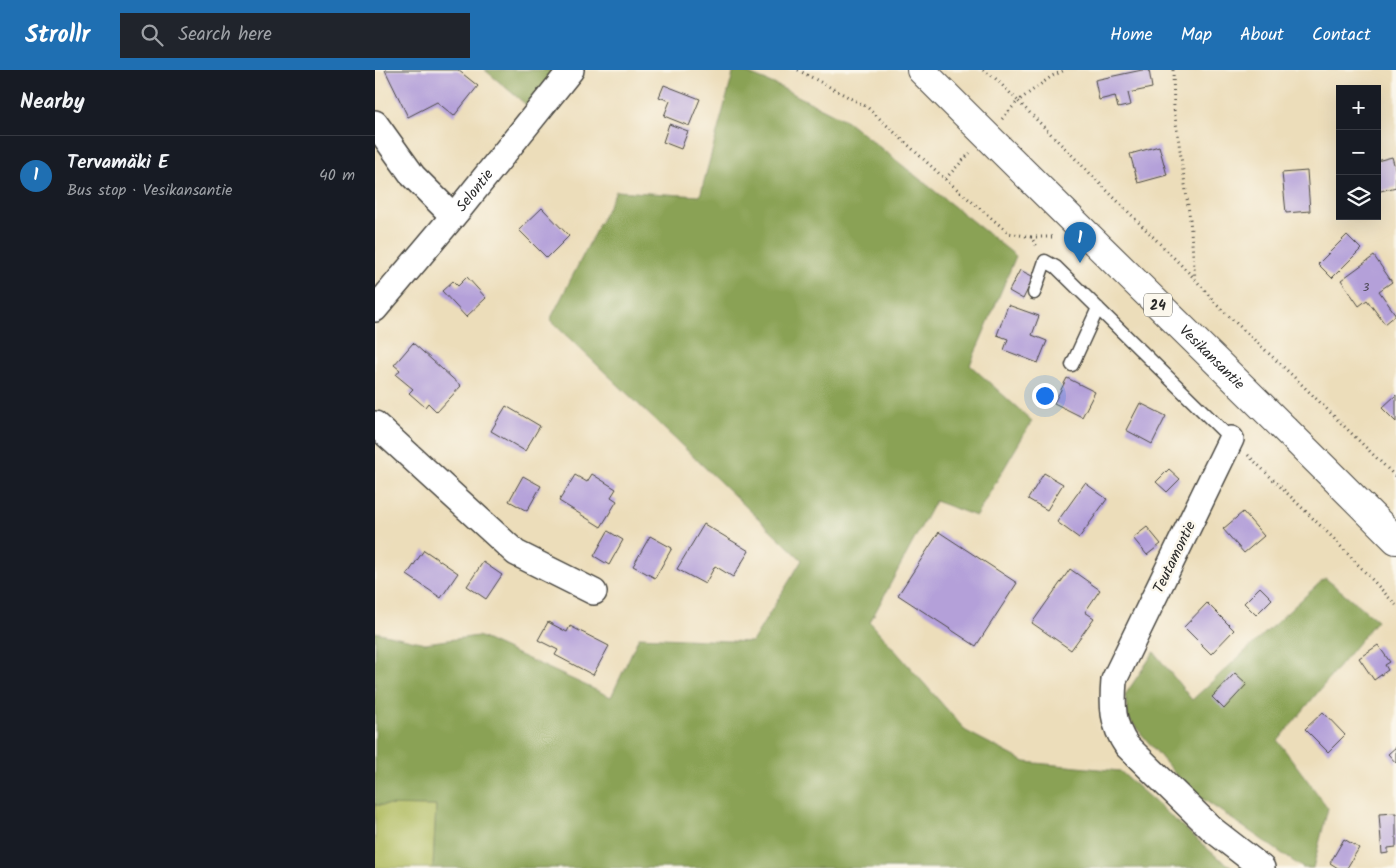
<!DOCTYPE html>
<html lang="en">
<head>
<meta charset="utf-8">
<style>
  :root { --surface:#171b24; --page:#20242c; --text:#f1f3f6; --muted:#9ea1a6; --line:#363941; --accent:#1f6fb2 }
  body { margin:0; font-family:Kalam,sans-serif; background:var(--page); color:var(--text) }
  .controls { position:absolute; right:15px; top:15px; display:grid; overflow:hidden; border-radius:0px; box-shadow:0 5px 20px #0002 }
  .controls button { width:45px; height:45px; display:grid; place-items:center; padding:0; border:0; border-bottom:1px solid var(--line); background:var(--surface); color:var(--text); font:25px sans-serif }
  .you { position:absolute; left:669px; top:325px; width:18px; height:18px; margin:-12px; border:4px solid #fff; border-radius:50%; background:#1a73e8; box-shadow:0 0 0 8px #1a73e833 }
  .badge { display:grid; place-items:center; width:32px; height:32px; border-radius:50%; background:var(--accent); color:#fff; font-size:16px; font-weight:700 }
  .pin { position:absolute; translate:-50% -41px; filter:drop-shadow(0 1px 2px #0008) }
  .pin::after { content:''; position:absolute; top:26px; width:18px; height:15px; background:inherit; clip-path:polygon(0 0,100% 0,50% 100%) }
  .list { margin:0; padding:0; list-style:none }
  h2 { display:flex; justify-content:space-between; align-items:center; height:65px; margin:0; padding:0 20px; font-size:21px }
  h2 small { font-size:16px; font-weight:400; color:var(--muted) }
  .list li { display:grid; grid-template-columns:32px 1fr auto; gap:15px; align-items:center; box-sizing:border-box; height:80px; padding:0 20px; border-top:1px solid var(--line) }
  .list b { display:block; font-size:19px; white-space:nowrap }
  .list p { margin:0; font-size:16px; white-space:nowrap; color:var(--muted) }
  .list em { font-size:16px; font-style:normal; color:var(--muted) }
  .icon { flex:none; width:28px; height:28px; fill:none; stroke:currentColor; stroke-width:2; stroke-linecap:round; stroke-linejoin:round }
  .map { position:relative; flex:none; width:1021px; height:798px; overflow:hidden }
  header { display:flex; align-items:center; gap:30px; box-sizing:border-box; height:70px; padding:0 25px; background:var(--accent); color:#fff }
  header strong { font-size:24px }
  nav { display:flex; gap:28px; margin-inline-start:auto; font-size:18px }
  .search { width:350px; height:45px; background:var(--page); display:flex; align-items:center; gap:12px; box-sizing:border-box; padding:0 18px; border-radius:0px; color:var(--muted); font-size:19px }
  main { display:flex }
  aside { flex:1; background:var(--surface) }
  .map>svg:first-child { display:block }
</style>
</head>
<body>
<header>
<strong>Strollr</strong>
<div class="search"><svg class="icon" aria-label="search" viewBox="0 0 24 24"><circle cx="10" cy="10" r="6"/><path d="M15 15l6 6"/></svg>Search here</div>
<nav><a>Home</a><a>Map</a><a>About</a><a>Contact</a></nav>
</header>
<main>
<aside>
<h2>Nearby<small></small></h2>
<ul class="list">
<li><span class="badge">1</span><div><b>Tervamäki E</b><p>Bus stop · Vesikansantie</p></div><em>40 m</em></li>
</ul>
</aside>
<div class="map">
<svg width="1021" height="798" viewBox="0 0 1021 798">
  <rect width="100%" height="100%" fill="#fbf7ec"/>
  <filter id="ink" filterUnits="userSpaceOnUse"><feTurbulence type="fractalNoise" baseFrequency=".02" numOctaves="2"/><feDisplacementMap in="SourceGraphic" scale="10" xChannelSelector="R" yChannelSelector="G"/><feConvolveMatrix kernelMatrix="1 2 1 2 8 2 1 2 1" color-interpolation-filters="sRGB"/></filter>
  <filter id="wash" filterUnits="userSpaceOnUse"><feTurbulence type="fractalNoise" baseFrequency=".0096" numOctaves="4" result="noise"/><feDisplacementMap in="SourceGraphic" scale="20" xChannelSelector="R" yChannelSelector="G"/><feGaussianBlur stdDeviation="1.12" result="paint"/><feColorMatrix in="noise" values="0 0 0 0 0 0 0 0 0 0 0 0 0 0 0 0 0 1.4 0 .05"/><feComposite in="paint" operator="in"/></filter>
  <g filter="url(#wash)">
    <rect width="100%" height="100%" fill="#ecddba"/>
    <path fill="#aeba5c" stroke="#6c7244" d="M 0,735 L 61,736 L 58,798 L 0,798 Z"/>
    <path fill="#8aa254" stroke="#5a6640" d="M 110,0 L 185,0 L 155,38 Z
      M 359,0 L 364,0 L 399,14 L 472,51 L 641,186 L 595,295 L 657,351 L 601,446 L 560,431 L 495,552 L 591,661 L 650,692 L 745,701 L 843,788 L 859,798 L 58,798 L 61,736 L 0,735 L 0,562 L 50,573 L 103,566 L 236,627 L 264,567 L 377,572 L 427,490 L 175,250 L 241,121 L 325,126 Z
      M 950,508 L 1002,550 L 903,671 L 953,738 L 938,798 L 928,798 L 812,718 L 753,648 L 750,625 L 779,582 L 817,630 Z"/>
    <g id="blocks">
      <path fill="#b4a0d9" d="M 10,0 L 83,0 L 103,16 L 79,46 L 62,32 L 33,47 Z
        M 767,0 L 774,0 L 777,18 L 753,23 L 756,35 L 743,38 L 740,26 L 724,30 L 720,10 Z
        M 289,15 L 325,29 L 314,56 L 289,46 L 295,31 L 284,27 Z
        M 294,54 L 313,61 L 306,79 L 288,72 Z
        M 784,76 L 792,105 L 763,113 L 755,84 Z
        M 1017,87 L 1021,101 L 1021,117 L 1002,122 L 1002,91 Z
        M 932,101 L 935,141 L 911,143 L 907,103 Z
        M 167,138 L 194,166 L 172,188 L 144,160 Z
        M 972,165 L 986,179 L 957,208 L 943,194 Z
        M 999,186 L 1017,212 L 1004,221 L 1021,245 L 1010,254 L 992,230 L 984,236 L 966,210 Z
        M 645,200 L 659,207 L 648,229 L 634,221 Z
        M 92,207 L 111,228 L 91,247 L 67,221 L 78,211 L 83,216 Z
        M 633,235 L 664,246 L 657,265 L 672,271 L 663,293 L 629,280 L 633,269 L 622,265 Z
        M 38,273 L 86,316 L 62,342 L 53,333 L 50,337 L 34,323 L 38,319 L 21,305 L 25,300 L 19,295 Z
        M 692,308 L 720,322 L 707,347 L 679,333 Z
        M 1021,325 L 1021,352 L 1007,338 Z
        M 765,333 L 791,346 L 777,374 L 751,360 Z
        M 131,336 L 165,356 L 150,381 L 116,361 Z
        M 794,399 L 805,409 L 792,422 L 781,412 Z
        M 669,403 L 688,414 L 672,440 L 653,429 Z
        M 217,404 L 241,419 L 236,427 L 242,431 L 226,457 L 184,431 L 200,405 L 212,412 Z
        M 148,406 L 166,416 L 152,441 L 134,431 Z
        M 710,413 L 732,429 L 704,468 L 682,452 Z
        M 868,442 L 889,466 L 869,483 L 848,459 Z
        M 329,454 L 374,481 L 358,507 L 340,496 L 330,514 L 302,499 Z
        M 772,457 L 786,474 L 772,485 L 758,468 Z
        M 233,461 L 248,470 L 234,495 L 219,486 Z
        M 564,462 L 642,513 L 601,576 L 523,525 Z
        M 275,466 L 297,478 L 280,508 L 258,496 Z
        M 49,480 L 83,503 L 66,528 L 32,505 Z
        M 108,492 L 127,505 L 111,529 L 92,516 Z
        M 695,499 L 725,520 L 710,542 L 719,548 L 696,580 L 657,553 Z
        M 885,517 L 897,529 L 881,545 L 869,533 Z
        M 832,533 L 859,560 L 836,584 L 809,557 Z
        M 173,552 L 192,562 L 195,556 L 234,576 L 218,605 L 180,585 L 183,580 L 163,570 Z
        M 1003,575 L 1015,592 L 1010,595 L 1013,600 L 999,610 L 984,588 Z
        M 860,603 L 872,614 L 849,639 L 837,627 Z
        M 948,642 L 970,665 L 953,682 L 930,659 Z
        M 1021,677 L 1021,693 L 1013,684 Z
        M 1021,743 L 1021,777 L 1013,778 L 1013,783 L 1007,784 L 1004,744 Z
        M 969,769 L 984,778 L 972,798 L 963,798 L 955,793 Z"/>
    </g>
  </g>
  <g filter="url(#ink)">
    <use href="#blocks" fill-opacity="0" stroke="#484640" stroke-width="1"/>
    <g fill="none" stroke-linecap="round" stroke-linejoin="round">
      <defs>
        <path id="service" d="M 659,223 L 670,191 L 681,197 L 856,369
          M 697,295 L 723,238"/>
        <g id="minor">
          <path d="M 0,53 L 38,106 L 78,146"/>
          <path id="s1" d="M 0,239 L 86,137 L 196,0"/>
          <path d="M 0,354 L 141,483 L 219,522"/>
          <path d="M 856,369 L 739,610 C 737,635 737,655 752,676 L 838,760 L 887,798"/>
        </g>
        <g id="trunk">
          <path id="s2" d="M 546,0 C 703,158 864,311 1021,470"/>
        </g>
      </defs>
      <use href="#service" stroke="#484640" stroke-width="15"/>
      <use href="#minor" stroke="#484640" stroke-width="28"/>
      <use href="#trunk" stroke="#484640" stroke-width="30"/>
      <path stroke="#484640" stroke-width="3" stroke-dasharray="1 4" stroke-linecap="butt" d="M 423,0 L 492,37 L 570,109 L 595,83
        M 608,0 L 620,8 L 643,31 L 677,6 L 690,0
        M 798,0 L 799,39 L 815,149 L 820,209
        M 627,49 L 643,31 L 820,209 L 843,236 L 918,306 L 1021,407
        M 570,109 L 634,163 L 656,167 L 663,178
        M 656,167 L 677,167 L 680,169
        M 873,385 L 957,467 L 1021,535"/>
      <use href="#service" stroke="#fff" stroke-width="12"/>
      <use href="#minor" stroke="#fff" stroke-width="25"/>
      <use href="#trunk" stroke="#fff" stroke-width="28"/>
    </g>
  </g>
  <g text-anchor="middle" stroke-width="5" stroke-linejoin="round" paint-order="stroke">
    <g font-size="12" fill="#4d4856">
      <text x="991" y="221">3</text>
    </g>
    <rect fill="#fbf7ec" stroke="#696865" stroke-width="1" x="769" y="223.5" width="28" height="23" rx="4"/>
    <g font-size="14" font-weight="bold" fill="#2b2b2b">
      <text x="783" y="240">24</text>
    </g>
    <g font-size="15" fill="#2b2b2b" stroke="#fbf7ec">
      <text dy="5" stroke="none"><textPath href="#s1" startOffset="155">Selontie</textPath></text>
      <text dy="5" stroke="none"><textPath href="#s2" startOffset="409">Vesikansantie</textPath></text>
      <text transform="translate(799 487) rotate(-64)" y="5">Teutamontie</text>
    </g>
  </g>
</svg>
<div class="controls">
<button>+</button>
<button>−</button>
<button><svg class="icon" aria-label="layers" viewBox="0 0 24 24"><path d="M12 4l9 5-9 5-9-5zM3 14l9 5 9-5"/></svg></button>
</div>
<div class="you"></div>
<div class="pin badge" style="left:705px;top:193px">1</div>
</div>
</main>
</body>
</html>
